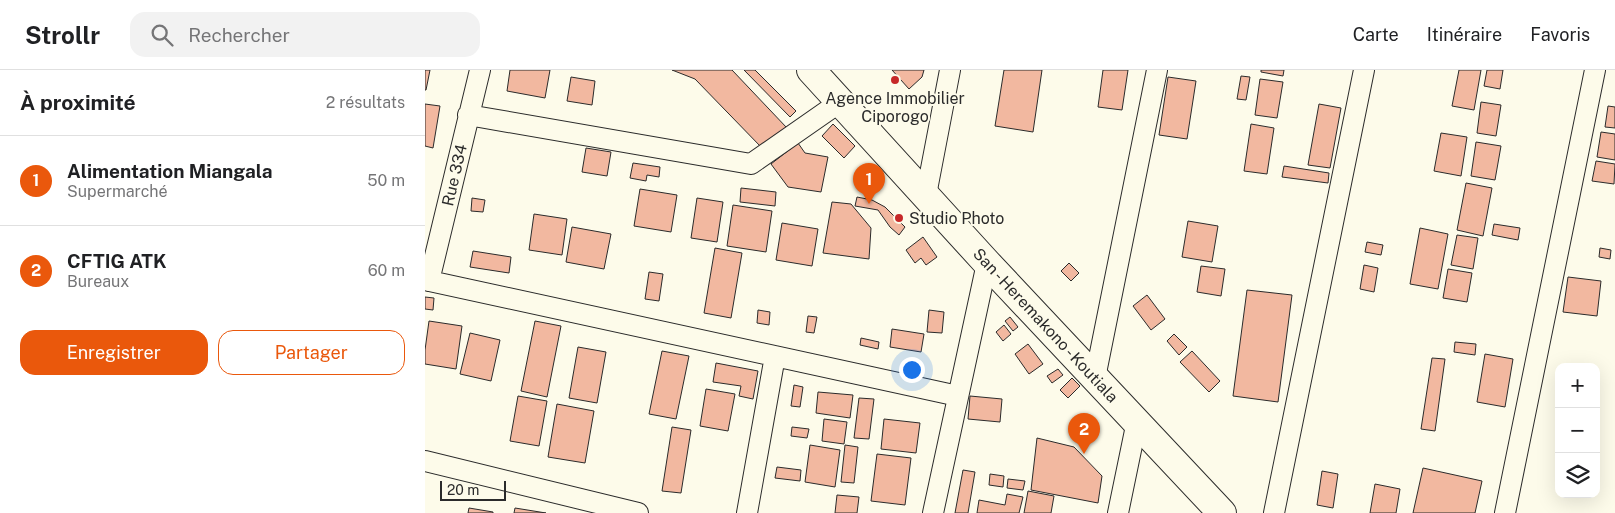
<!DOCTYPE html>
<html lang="fr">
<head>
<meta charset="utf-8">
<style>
  :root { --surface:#fff; --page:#f2f2f2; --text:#202124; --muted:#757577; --line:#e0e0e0; --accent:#ea580c }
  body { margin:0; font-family:"Public Sans",sans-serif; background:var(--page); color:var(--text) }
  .controls { position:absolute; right:15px; bottom:15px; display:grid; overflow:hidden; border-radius:10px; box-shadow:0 5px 20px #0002 }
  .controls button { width:45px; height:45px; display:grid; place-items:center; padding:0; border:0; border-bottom:1px solid var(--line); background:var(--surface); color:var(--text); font:25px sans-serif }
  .scale { position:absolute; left:15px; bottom:12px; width:66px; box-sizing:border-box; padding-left:5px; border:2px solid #2b2b2b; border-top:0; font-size:14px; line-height:18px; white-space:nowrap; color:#2b2b2b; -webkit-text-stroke:4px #fdfbea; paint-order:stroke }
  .you { position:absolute; left:486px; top:299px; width:18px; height:18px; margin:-12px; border:4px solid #fff; border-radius:50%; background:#1a73e8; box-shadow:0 0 0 8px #1a73e833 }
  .badge { display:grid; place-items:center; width:32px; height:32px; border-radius:50%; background:var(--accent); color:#fff; font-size:16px; font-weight:700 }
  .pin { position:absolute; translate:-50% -41px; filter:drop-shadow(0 1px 2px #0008) }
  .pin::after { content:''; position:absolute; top:26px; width:18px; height:15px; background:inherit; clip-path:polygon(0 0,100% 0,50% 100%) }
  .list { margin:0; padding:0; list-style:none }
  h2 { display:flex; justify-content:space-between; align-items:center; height:65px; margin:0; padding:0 20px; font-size:21px }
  h2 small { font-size:16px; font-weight:400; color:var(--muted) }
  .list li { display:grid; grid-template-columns:32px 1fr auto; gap:15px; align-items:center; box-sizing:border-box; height:90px; padding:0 20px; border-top:1px solid var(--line) }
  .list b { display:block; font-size:19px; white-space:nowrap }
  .list p { margin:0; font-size:16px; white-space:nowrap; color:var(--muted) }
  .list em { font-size:16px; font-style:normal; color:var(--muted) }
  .actions { display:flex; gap:10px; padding:15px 20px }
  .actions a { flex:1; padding:11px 0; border:1px solid var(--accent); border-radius:15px; text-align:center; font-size:18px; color:var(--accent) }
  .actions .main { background:var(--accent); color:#fff }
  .icon { flex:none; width:28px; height:28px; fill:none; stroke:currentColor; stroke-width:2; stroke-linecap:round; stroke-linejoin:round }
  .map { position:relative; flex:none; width:1190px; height:443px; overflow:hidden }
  header { display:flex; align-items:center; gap:30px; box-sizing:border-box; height:70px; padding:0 25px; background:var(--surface); border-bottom:1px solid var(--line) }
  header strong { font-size:24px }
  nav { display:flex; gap:28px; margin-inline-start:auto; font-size:18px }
  .search { width:350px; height:45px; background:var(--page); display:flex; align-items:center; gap:12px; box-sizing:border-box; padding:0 18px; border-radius:15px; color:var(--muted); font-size:19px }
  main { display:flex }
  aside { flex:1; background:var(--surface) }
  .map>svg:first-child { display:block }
</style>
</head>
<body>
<header>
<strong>Strollr</strong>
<div class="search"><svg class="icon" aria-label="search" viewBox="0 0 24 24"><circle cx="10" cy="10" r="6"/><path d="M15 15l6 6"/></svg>Rechercher</div>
<nav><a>Carte</a><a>Itinéraire</a><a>Favoris</a></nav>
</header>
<main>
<aside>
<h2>À proximité<small>2 résultats</small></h2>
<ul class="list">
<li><span class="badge">1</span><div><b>Alimentation Miangala</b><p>Supermarché</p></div><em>50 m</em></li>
<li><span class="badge">2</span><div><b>CFTIG ATK</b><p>Bureaux</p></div><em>60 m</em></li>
</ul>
<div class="actions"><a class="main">Enregistrer</a><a>Partager</a></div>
</aside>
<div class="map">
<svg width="1190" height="443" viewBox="0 0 1190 443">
  <rect width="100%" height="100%" fill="#fdfbea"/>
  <path fill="#f2b8a0" stroke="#2b2b2b" d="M 0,0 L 5,0 L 1,20 L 0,20 Z
    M 85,0 L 125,0 L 120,28 L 82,21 Z
    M 247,0 L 307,0 L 362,58 L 337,78 L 270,9 Z
    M 319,0 L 330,0 L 371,41 L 365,47 Z
    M 467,0 L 499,0 L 497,7 L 484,19 Z
    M 579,0 L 617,0 L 608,62 L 570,56 Z
    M 678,0 L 703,0 L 697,40 L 673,37 Z
    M 836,0 L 859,0 L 858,6 L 836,2 Z
    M 1034,0 L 1056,0 L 1049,40 L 1027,36 Z
    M 1062,0 L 1078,0 L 1075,19 L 1059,16 Z
    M 816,6 L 825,7 L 821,30 L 812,29 Z
    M 146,7 L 170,11 L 167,35 L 142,31 Z
    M 743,7 L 771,11 L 762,69 L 734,65 Z
    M 835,9 L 858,12 L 852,48 L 830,45 Z
    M 1056,32 L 1076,35 L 1071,66 L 1052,63 Z
    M 0,34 L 15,36 L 8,78 L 0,76 Z
    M 894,34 L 916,38 L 905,98 L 883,95 Z
    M 1183,36 L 1190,37 L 1190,58 L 1180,57 Z
    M 408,54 L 430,76 L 419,88 L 397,66 Z
    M 826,54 L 849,58 L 842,104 L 819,101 Z
    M 1176,62 L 1190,64 L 1190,90 L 1172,87 Z
    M 1016,63 L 1042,67 L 1036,106 L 1009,101 Z
    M 1051,72 L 1076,76 L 1070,110 L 1046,106 Z
    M 373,73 L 380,83 L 403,87 L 396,122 L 363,117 L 346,94 Z
    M 161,78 L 186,82 L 182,106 L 157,102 Z
    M 1171,91 L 1190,94 L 1189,114 L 1167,111 Z
    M 208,93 L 235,97 L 234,107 L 222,105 L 221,111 L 205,108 Z
    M 859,96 L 904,103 L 903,113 L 857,107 Z
    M 1041,113 L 1067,118 L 1058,166 L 1032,160 Z
    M 316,118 L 351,122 L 350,136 L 315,132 Z
    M 215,119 L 252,125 L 246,162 L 209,156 Z
    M 432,127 L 447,130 L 460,137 L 480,157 L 474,165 L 465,157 L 453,140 L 430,136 Z
    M 47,128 L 60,130 L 58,142 L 46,141 Z
    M 272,128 L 298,132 L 292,172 L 266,168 Z
    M 407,132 L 426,134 L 446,158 L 444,189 L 398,183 Z
    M 308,135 L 347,141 L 341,182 L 302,176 Z
    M 109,144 L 142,149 L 137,185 L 104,180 Z
    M 763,151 L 793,156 L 787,192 L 757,187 Z
    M 357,153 L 393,159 L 387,196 L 351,190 Z
    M 1069,154 L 1095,158 L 1093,170 L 1067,165 Z
    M 147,157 L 186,164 L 179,199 L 141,192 Z
    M 995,158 L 1023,164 L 1013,219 L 985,214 Z
    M 1032,165 L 1053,168 L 1048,199 L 1026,195 Z
    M 498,167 L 512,187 L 501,195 L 496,188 L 490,193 L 481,180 Z
    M 942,172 L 958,175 L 956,185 L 940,182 Z
    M 290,178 L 317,183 L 306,248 L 279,243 Z
    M 1175,178 L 1186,180 L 1185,189 L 1174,187 Z
    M 48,181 L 86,187 L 84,203 L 45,197 Z
    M 644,193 L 654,203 L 646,211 L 636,201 Z
    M 939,195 L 953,198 L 949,222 L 935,219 Z
    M 776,196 L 800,199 L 796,226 L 772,222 Z
    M 1023,199 L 1047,203 L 1042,232 L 1018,228 Z
    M 224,202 L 238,204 L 234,231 L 220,229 Z
    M 1143,207 L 1176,211 L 1172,246 L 1138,242 Z
    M 822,220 L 867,225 L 853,332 L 808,326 Z
    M 722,225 L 740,249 L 726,260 L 708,236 Z
    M 0,227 L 9,228 L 8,240 L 0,239 Z
    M 333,240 L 345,242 L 344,255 L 332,253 Z
    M 504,240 L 519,242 L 517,263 L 502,262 Z
    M 383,246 L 392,247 L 389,263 L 381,262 Z
    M 585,247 L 593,257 L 588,261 L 580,251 Z
    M 4,251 L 37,256 L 31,299 L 0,294 L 0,280 Z
    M 110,251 L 136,256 L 122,327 L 96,321 Z
    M 579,255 L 586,264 L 578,271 L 571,262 Z
    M 467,259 L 499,264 L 496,282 L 465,277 Z
    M 45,263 L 75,270 L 66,311 L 35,304 Z
    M 749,264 L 762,277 L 754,285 L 742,271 Z
    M 436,268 L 454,272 L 453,279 L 435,275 Z
    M 1030,272 L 1051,274 L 1050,285 L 1029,282 Z
    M 603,274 L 618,294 L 604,304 L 590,284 Z
    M 153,277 L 181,282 L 172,333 L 144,328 Z
    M 237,281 L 264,286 L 251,349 L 224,344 Z
    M 767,281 L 795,311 L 784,322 L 755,292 Z
    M 1060,284 L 1088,289 L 1080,337 L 1052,332 Z
    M 1007,288 L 1020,289 L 1010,361 L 996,359 Z
    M 291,293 L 333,301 L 328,329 L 314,326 L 316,316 L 288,312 Z
    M 633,299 L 638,305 L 627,313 L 622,306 Z
    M 647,308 L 655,316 L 643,328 L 635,320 Z
    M 369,315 L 378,317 L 375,337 L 366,336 Z
    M 281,319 L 310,324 L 303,361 L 275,356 Z
    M 393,322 L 428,325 L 425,348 L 391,343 Z
    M 93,326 L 122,331 L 114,376 L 85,371 Z
    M 545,326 L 577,329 L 575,352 L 543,349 Z
    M 434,328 L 449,329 L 444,369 L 429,368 Z
    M 132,334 L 169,341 L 160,393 L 123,387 Z
    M 399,349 L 422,352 L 419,374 L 397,371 Z
    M 459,349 L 495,353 L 491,383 L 456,379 Z
    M 247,357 L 266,360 L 256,423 L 237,421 Z
    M 367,357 L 384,359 L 382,368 L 366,366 Z
    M 612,368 L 649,377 L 677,406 L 673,433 L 606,420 Z
    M 385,375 L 415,380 L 410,417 L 380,412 Z
    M 420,375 L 433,377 L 429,413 L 416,412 Z
    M 452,384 L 486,388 L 480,435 L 446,431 Z
    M 352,397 L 376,400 L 375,411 L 350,408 Z
    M 998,398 L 1057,411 L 1050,443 L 988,443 Z
    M 538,400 L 550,402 L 543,443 L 530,443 Z
    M 897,401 L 913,404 L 908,438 L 892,435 Z
    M 565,404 L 579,406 L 578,417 L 564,415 Z
    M 583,409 L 600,411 L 598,420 L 582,418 Z
    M 950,414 L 975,419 L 971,443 L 945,443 Z
    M 603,421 L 629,426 L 626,443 L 599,443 Z
    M 582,424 L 598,427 L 594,443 L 552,443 L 554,430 L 580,435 Z
    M 412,425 L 434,427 L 432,443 L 410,443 Z
    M 44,438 L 68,442 L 68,443 L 43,443 Z
    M 90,438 L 121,443 L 89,443 Z"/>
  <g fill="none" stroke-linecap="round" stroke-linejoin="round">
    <defs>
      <path id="minor" d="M 43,45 L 326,94 L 415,32
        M 501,125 L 525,0
        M 0,210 L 533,326
        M 4,211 L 55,0
        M 670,308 L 732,0
        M 0,391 L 213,443
        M 322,443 L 350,286
        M 508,443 L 562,193
        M 693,443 L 712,351
        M 849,443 L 939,0
        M 1080,443 L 1170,0"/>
      <path id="primary" d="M 386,0 L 562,193 L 797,443"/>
    </defs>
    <use href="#minor" stroke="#2b2b2b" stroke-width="22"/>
    <use href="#primary" stroke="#2b2b2b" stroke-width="30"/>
    <use href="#minor" stroke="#fdfbea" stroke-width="20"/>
    <use href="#primary" stroke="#fdfbea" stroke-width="28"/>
  </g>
  <g fill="#c62828" stroke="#fdfbea" stroke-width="2">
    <circle cx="470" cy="10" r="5"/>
    <circle cx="474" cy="148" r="5"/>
  </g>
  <g text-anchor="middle" stroke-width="4" stroke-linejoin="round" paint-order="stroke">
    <g font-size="16" fill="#2b2b2b" stroke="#fdfbea">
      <text x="470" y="34">Agence Immobilier<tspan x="470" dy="18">Ciporogo</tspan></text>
      <text x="484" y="154" text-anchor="start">Studio Photo</text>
    </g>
    <g font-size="16" fill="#2b2b2b" stroke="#fdfbea">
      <text transform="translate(29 105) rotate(-77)" y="6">Rue 334</text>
      <text transform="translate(621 255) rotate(47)" y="6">San - Heremakono - Koutiala</text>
    </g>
  </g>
</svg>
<div class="controls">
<button>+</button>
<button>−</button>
<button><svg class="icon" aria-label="layers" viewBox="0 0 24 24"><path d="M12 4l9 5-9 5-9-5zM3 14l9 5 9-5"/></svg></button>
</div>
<div class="scale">20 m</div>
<div class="you"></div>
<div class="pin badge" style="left:444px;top:134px">1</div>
<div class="pin badge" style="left:659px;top:384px">2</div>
</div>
</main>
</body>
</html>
